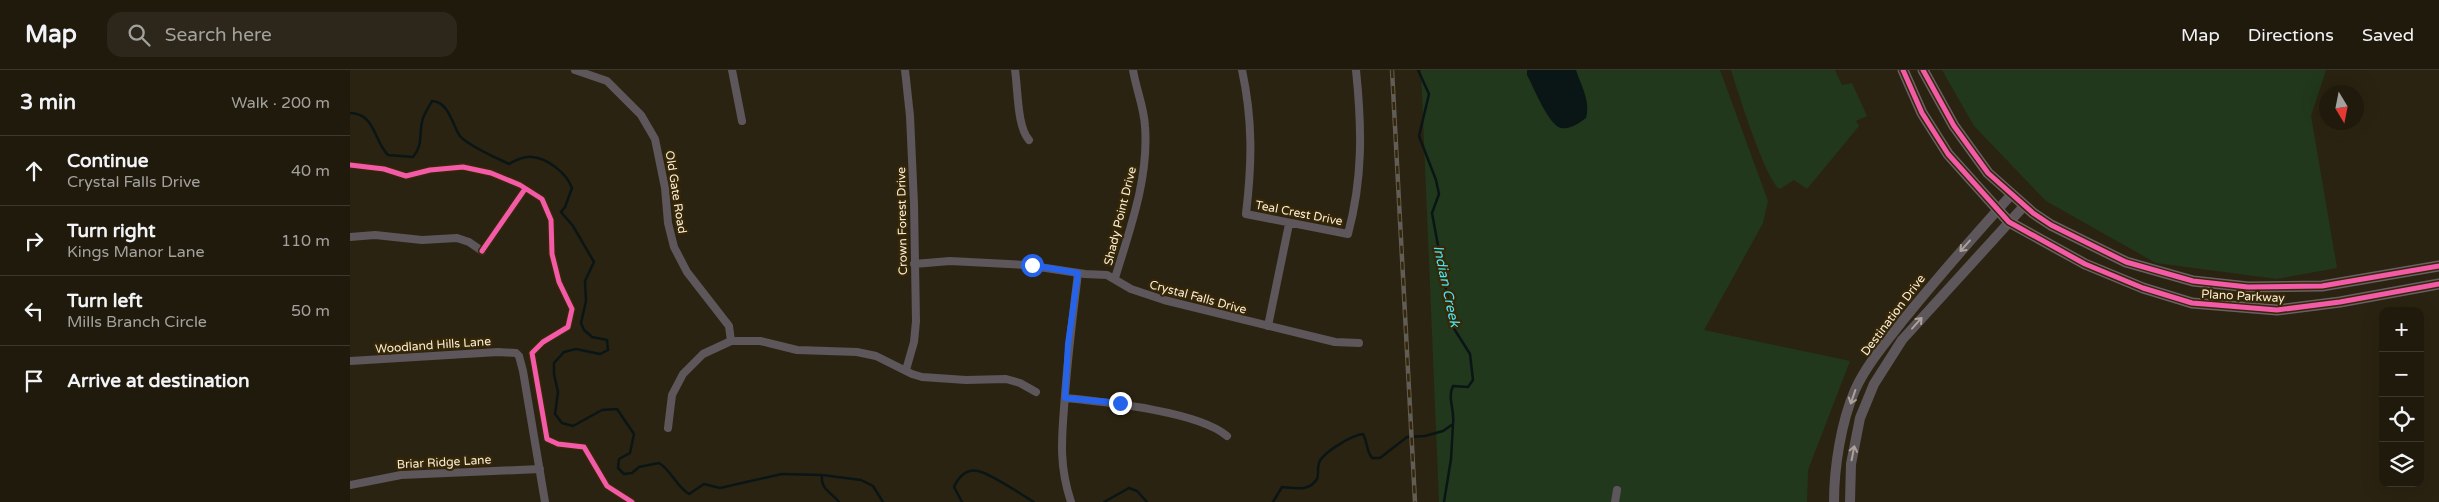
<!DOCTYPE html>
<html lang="en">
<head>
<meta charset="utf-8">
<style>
  :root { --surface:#201a0d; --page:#2d271b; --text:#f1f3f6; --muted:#a2a19d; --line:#3d382e }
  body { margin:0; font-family:"Varela Round",sans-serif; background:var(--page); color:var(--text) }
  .controls { position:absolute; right:15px; bottom:15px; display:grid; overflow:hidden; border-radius:10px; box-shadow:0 5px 20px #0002 }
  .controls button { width:45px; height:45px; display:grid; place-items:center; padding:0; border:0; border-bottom:1px solid var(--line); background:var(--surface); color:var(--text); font:25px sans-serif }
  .compass { position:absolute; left:1969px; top:15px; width:45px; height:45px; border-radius:50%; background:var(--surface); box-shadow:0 5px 20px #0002; rotate:170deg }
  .stop { position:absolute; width:15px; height:15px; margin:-11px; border:4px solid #2563eb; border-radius:50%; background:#fff }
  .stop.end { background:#2563eb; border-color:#fff; box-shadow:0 1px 5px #0008 }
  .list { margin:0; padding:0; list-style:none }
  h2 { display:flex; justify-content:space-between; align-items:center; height:65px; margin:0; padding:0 20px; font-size:21px }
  h2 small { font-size:16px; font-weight:400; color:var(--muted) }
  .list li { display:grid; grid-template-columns:32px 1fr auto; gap:15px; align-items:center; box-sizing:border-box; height:70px; padding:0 20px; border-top:1px solid var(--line) }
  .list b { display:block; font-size:19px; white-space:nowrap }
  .list p { margin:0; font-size:16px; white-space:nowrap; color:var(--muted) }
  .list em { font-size:16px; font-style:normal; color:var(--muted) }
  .icon { flex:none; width:28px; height:28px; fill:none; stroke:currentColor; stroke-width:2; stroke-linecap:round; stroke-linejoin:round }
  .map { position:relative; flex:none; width:2089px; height:432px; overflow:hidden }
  header { display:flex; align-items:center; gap:30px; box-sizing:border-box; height:70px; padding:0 25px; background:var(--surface); border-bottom:1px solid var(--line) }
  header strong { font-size:24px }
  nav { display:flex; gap:28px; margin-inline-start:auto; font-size:18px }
  .search { width:350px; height:45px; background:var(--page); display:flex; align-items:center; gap:12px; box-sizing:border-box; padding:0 18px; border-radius:15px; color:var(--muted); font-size:19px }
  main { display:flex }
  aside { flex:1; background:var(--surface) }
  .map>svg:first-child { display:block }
</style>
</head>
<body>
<header>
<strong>Map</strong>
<div class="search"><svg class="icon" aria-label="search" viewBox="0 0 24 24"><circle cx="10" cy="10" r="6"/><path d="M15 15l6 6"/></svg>Search here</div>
<nav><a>Map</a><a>Directions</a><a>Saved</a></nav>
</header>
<main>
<aside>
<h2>3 min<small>Walk · 200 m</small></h2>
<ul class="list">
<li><svg class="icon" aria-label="ahead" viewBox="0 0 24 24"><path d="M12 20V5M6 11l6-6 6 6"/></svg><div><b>Continue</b><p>Crystal Falls Drive</p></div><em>40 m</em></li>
<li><svg class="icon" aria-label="right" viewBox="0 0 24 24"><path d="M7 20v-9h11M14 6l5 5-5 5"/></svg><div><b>Turn right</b><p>Kings Manor Lane</p></div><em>110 m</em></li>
<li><svg class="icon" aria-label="left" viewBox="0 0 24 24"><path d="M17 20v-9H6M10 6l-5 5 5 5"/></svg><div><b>Turn left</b><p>Mills Branch Circle</p></div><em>50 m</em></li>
<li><svg class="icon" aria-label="arrive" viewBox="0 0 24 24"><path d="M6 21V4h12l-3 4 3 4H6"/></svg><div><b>Arrive at destination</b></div></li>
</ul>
</aside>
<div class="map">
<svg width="2089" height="432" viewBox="0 0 2089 432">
  <rect width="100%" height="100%" fill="#2b2311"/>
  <path fill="#21381c" d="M 1071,0 L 1370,0 L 1418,131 L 1413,153 L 1354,260 L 1500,291 L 1458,400 L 1457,432 L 1089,432 Z
    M 1381,0 L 1485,0 L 1492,15 L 1502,13 L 1517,46 L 1506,51 L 1509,56 L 1457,119 L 1444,110 L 1430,119 C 1416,112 1387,19 1381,0 Z
    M 1592,0 L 1976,0 L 1961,46 L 1987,198 L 1927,209 L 1806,193 L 1696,131 L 1624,56 Z"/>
  <path fill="#0a1616" d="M 1177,0 L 1226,0 C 1231,15 1241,32 1236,48 C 1229,53 1220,60 1211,58 C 1199,56 1183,16 1177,5 Z"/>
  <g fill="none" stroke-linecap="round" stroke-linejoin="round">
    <path stroke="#0a1616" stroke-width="2.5" d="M 0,43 C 25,43 24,71 38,85 L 63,87 C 73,75 69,66 72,52 C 73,45 79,37 82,31 C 99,32 102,54 110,66 C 118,76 147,88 159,94 C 166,90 174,86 182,87 C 198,88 217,104 222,118 L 215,137 L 211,142 L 223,156 L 244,192 L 235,211 L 236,231 L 231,253 L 234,260 L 242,267 L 257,270 L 258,280 L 250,284 L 226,279 L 214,282 L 204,293 L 204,304 L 208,322 L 205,344 L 212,353 L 223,356 L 252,340 L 267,339 L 284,364 L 280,383 L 269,389 L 268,398 L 274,404 L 282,403 L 289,397 L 309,393 C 322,401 326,416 339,424 L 354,414 L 370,418 L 432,404 L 472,405 L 511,410 L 523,416 L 533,432
      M 472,405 C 470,419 481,422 489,432
      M 612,432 L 604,417 C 608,408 616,398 628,401 C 640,403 672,425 684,432
      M 754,432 L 779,418 L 787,421 L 797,432
      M 923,432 L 932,417 C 944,418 959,422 967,409 C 969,404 967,398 969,393 C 972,383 1002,365 1013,364 C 1018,373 1016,381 1022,388 L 1030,388 L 1057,367 L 1075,366 L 1093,361 L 1103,354 C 1105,340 1097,328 1103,316 L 1118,317 L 1123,310 L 1120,284 L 1103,257 L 1082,143 L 1089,124 L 1086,110 L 1069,66 L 1079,24 L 1068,0
      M 1094,432 L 1101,389 L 1103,354"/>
    <path stroke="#5d565b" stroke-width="8" d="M 225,0 L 257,11 L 291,45 L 305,69 L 315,118 L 318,153 L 324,177 L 337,202 L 379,256 L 381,271
      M 382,0 L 392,51
      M 555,0 L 560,46 L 564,134 L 566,251 L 564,272 L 556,300
      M 665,0 C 668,19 667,57 679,70
      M 892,0 C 903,51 902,93 896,144 L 998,164 C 1013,108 1012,58 1006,0
      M 0,167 L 25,165 L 72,170 L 107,168 L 119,172 L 132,181
      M 564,194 L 600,191 L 676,195 L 735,204 L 757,205 L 781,219 L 814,230 L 985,272 L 1009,273
      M 765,208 C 780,159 799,108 795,56 C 794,37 786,19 783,0
      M 918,256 L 939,154
      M 0,291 L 148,282 L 166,283 L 169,286 L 173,301 L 195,432
      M 715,328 C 754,332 848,341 877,366
      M 318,358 L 322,325 L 333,304 L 353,284 L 381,271 L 410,271 L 447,280 L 507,282 L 526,286 L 562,304 L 572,307 L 616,310 L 656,309 L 670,313 L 686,322
      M 0,415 L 51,405 L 190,399
      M 721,432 C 708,393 712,365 715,325 C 718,284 723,244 728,203
      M 1265,432 L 1267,420"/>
    <path stroke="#5d565b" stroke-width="10" d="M 1484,432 C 1484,398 1491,352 1505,320 C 1517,294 1537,271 1554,249 C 1589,206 1624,166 1661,125
      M 1500,432 L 1501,394 L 1510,348 L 1524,314 L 1552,270 L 1674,136"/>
    <path stroke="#696067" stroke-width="11" d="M 1553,0 L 1572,43 L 1598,84 L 1659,152 L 1735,194 L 1793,218 L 1842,233 L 1927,240 L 1990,232 L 2089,214
      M 1573,0 L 1604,56 L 1638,103 L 1683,143 L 1701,155 L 1776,192 L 1843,211 L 1898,217 L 1972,216 L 2089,196"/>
    <defs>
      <path id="rail" d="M 1042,0 L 1065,432"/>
    </defs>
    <use href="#rail" stroke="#625c56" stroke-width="4.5"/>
    <use href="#rail" stroke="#362706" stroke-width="2.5" stroke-dasharray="8" stroke-linecap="butt"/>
    <defs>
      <path id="cycleway" d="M 1553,0 L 1572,43 L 1598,84 L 1659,152 L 1735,194 L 1793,218 L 1842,233 L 1927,240 L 1990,232 L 2089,214
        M 1573,0 L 1604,56 L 1638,103 L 1683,143 L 1701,155 L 1776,192 L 1843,211 L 1898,217 L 1972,216 L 2089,196
        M 0,95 L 34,99 L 56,106 L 80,100 L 113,97 L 141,103 L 170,115 L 192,129 L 201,150 L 202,184 L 209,212 L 222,239 L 218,257 L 193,272 L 182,283 L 197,369 L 208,374 L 234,377 L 257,416 L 282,432
        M 132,181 L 175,119"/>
    </defs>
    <use href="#cycleway" stroke="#362706" stroke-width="8"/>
    <use href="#cycleway" stroke="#f35aa7" stroke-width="5"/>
  </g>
  <defs><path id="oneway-shaft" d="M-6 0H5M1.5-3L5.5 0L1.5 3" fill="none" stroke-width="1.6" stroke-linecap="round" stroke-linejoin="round" transform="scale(1.25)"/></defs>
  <g stroke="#aca29a">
    <use href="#oneway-shaft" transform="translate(1615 176) rotate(132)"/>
    <use href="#oneway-shaft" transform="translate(1567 253) rotate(-48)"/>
    <use href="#oneway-shaft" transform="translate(1503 327) rotate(109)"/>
    <use href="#oneway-shaft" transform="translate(1503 383) rotate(-79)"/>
  </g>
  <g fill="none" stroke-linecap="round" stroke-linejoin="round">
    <path stroke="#2563eb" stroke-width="6" d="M 682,195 L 728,203 L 718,274 L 715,328 L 770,333"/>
  </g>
  <g text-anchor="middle" stroke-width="4.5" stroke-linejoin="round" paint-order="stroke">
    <g font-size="12" fill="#faeed8" stroke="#362706">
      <text transform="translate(326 122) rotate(81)" y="4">Old Gate Road</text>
      <text transform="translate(949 143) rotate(11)" y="4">Teal Crest Drive</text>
      <text transform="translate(770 146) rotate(-76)" y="4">Shady Point Drive</text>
      <text transform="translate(552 151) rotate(-91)" y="4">Crown Forest Drive</text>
      <text transform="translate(1893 226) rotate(3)" y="4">Plano Parkway</text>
      <text transform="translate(848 227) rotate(15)" y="4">Crystal Falls Drive</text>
      <text transform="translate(1543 245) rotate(-53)" y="4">Destination Drive</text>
      <text transform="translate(83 275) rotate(-4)" y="4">Woodland Hills Lane</text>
      <text transform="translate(94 392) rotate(-3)" y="4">Briar Ridge Lane</text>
    </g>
    <g font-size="14" font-style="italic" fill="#49e5f0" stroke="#362706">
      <text transform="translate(1097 216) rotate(78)" y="5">Indian Creek</text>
    </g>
  </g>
</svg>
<div class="controls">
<button>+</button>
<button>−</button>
<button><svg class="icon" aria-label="locate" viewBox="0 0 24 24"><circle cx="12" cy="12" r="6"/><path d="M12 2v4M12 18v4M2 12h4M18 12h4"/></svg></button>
<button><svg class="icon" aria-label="layers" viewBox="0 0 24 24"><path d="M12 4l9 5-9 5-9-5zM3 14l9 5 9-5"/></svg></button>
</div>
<svg class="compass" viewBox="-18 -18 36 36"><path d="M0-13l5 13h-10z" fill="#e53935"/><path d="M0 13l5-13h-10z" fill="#a2a19d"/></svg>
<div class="stop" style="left:682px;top:195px"></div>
<div class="stop end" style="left:770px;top:333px"></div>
</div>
</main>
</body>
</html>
